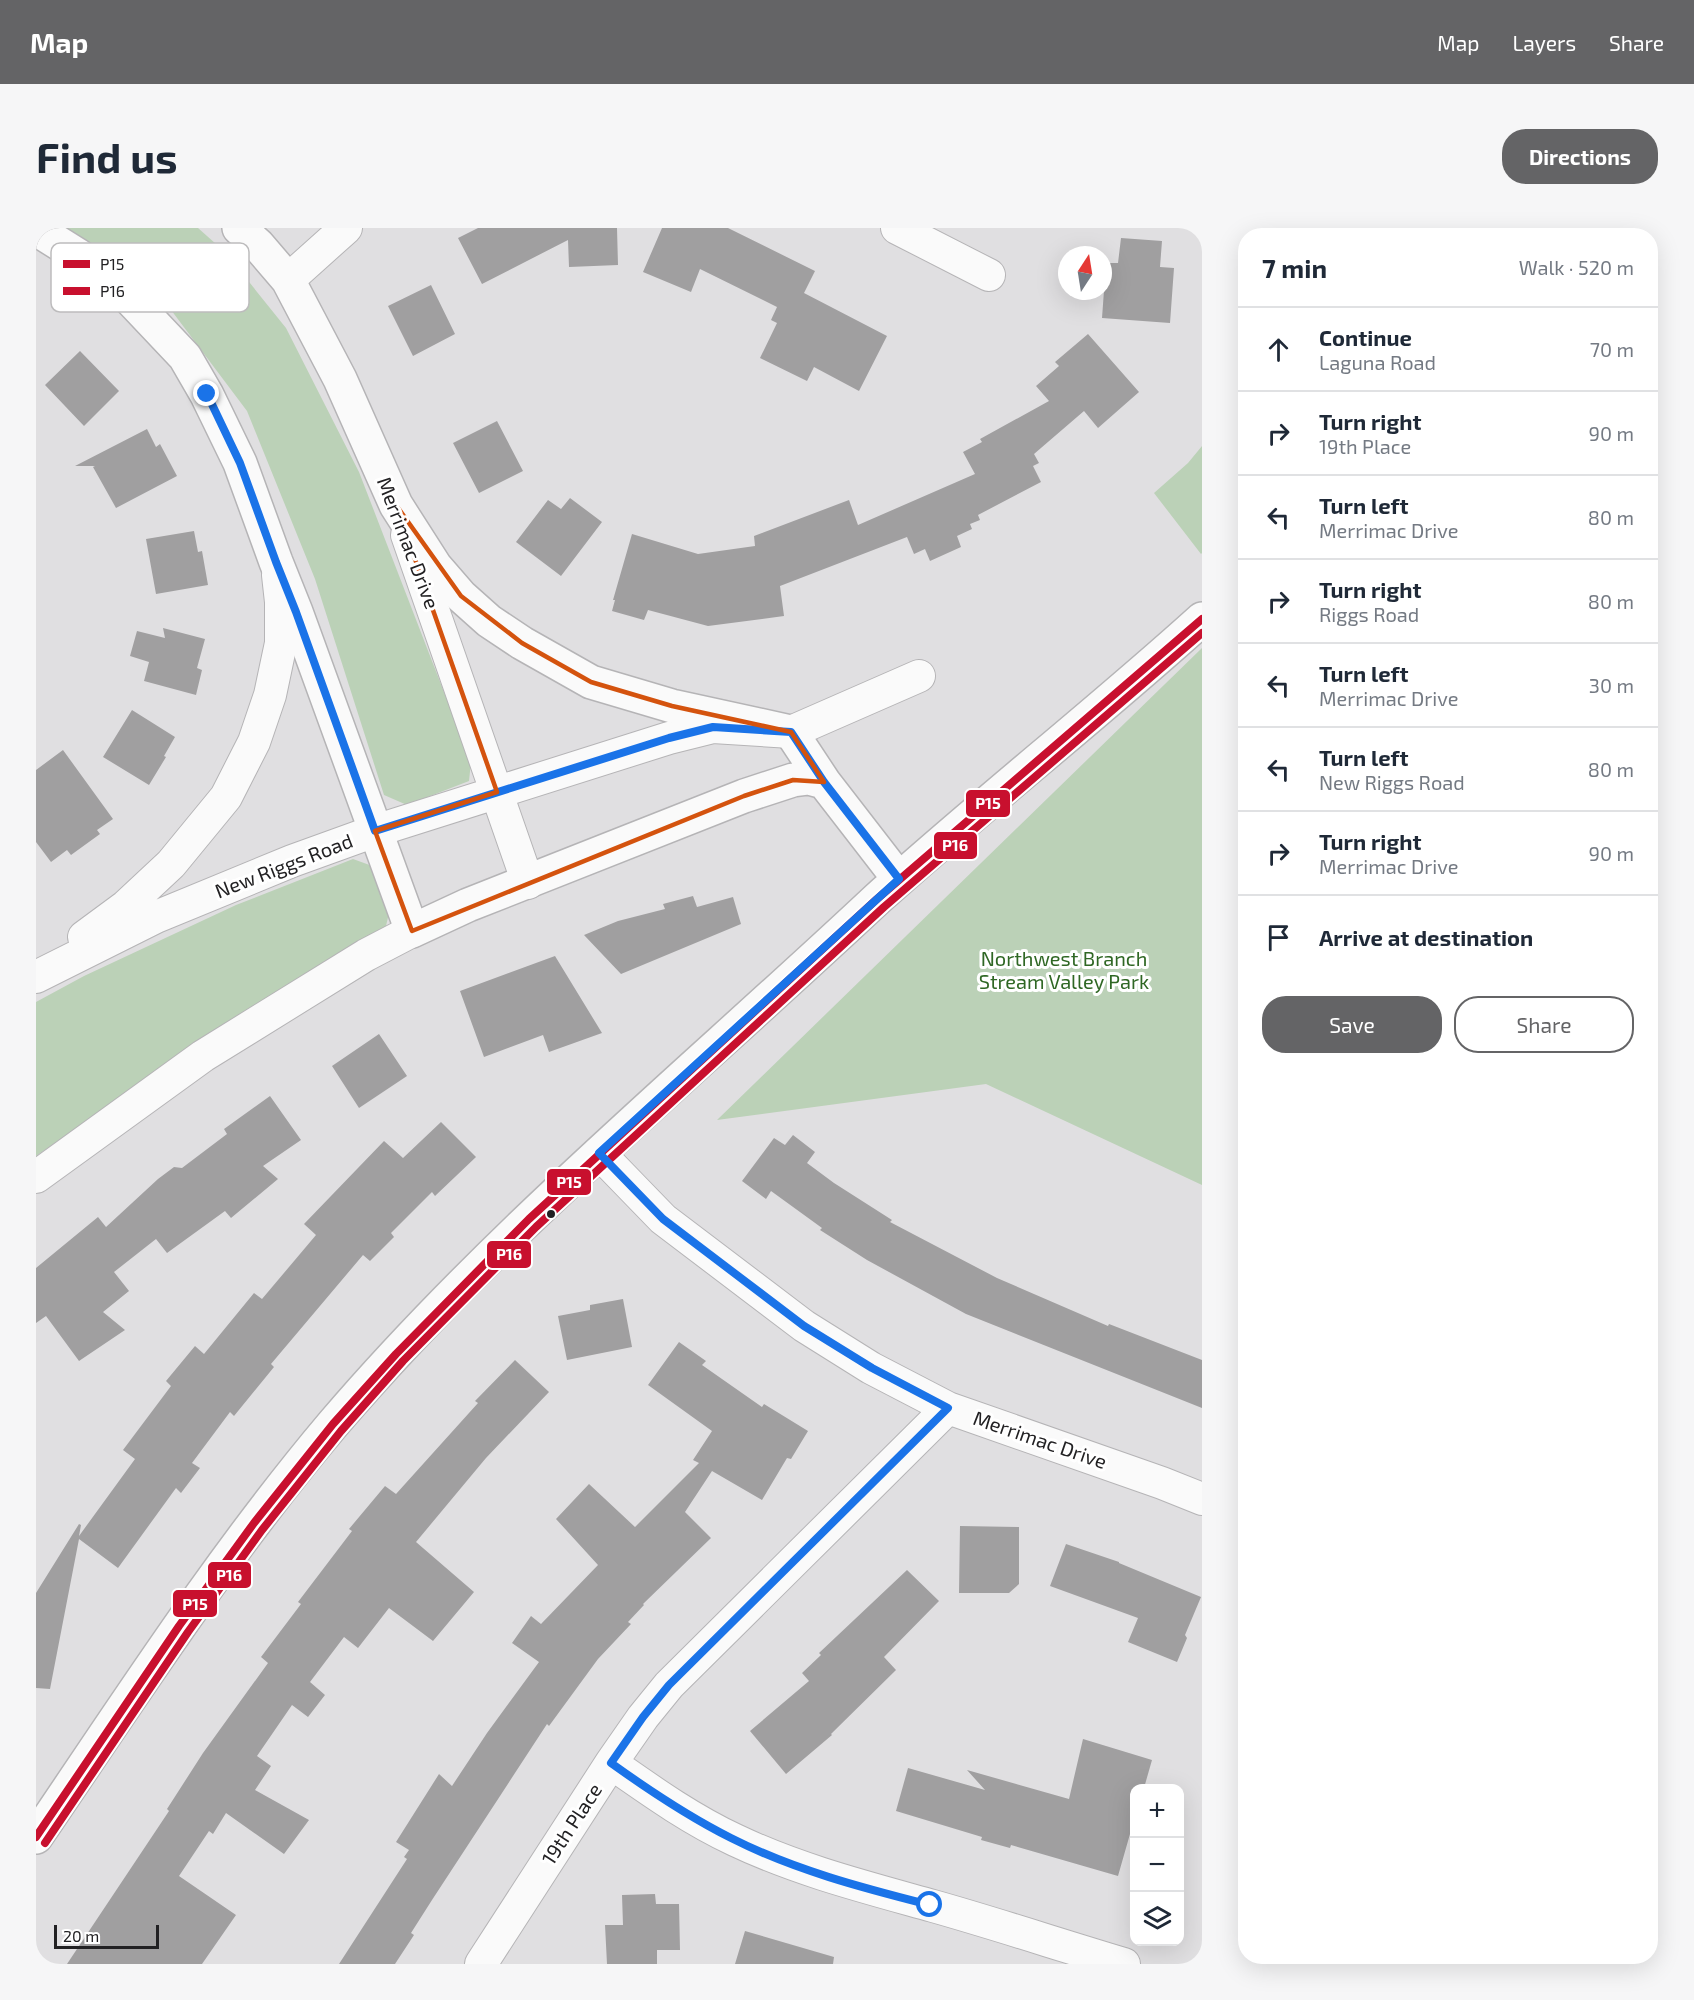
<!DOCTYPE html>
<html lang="en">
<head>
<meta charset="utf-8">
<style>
  :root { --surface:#fff; --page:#f6f6f7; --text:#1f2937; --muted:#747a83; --line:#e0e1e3; --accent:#646466 }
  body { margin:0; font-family:"Exo 2",sans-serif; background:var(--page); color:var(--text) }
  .controls { position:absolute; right:18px; bottom:18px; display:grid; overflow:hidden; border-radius:12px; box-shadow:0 6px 24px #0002 }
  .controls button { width:54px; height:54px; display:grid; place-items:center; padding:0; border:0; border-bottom:2px solid var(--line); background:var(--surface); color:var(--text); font:30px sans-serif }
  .compass { position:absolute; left:1022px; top:18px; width:54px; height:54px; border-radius:50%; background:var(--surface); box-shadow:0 6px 24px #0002; rotate:12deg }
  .scale { position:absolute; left:18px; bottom:15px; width:105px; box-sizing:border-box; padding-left:6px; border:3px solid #222123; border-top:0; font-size:16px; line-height:21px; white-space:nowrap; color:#222123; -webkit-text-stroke:4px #fff; paint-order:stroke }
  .stop { position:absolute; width:18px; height:18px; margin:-14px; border:4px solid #1a73e8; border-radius:50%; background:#fff }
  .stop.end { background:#1a73e8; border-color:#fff; box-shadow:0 2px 6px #0008 }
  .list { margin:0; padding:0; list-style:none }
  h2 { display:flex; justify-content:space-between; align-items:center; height:78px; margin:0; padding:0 24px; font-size:26px }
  h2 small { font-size:20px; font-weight:400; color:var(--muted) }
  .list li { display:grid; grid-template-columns:39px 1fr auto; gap:18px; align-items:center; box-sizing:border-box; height:84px; padding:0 24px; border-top:2px solid var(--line) }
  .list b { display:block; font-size:22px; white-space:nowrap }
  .list p { margin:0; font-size:20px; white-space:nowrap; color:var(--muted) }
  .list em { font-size:20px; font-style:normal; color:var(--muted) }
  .actions { display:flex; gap:12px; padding:18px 24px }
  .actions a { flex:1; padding:14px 0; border:2px solid var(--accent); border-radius:24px; text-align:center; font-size:21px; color:var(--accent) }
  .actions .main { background:var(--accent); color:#fff }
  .icon { flex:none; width:33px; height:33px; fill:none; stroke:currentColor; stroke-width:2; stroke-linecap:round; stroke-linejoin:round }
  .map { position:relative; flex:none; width:1166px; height:1736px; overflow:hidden; border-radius:24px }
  header { display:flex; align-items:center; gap:36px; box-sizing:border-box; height:84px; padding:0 30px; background:var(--accent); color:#fff }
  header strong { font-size:28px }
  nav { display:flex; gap:33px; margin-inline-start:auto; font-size:21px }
  .intro { display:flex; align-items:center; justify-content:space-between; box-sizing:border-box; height:144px; padding:0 36px }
  h1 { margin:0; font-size:42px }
  .button { padding:15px 27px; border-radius:24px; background:var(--accent); color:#fff; font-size:21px; font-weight:700 }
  main { display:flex; gap:36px; padding:0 36px }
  aside { flex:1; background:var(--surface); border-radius:24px; box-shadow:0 6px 24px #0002 }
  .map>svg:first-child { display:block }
</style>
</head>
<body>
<header>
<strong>Map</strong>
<nav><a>Map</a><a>Layers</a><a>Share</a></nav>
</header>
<div class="intro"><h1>Find us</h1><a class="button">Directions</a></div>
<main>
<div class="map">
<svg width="1166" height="1736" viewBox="0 0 1166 1736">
  <rect width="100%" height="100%" fill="#e0dfe1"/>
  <path fill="#bbd1b7" d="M 31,0 L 162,0 L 189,24 L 250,100 L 323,244 L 435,534 L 433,553 L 371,577 L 348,567 L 279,351 L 211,183 L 126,70 Z
    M 1166,218 L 1166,325 L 1165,326 L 1118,265 L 1152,235 Z
    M 1166,420 L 1166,957 L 950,856 L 681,892 Z
    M 317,631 L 339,639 L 355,677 L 349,702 L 204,788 L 0,928 L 0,774 L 48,748 L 200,677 Z"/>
  <path fill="#a09fa0" d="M 442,0 L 581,0 L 582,37 L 533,39 L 532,12 L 446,56 L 422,10 Z
    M 626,0 L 692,0 L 779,43 L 768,65 L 851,108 L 823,163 L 778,139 L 771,153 L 724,130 L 741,95 L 735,92 L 741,79 L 664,41 L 655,64 L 607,44 Z
    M 1085,10 L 1126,13 L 1124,39 L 1138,40 L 1134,95 L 1066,90 L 1070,35 L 1082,35 Z
    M 395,57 L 419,106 L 377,128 L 352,78 Z
    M 1052,106 L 1103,164 L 1062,200 L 1048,183 L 998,226 L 1003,235 L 997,238 L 1005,254 L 942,287 L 944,292 L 934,296 L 936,301 L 921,308 L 925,319 L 894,333 L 889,321 L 878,326 L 871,309 L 744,358 L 748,388 L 672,398 L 612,382 L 608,392 L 576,383 L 579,372 L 577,372 L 596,306 L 662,326 L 719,318 L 718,308 L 813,272 L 822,297 L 939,246 L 927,224 L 946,214 L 944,211 L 1013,173 L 1000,158 L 1023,138 L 1019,134 Z
    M 44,123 L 83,163 L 48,198 L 9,157 Z
    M 461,193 L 487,243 L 443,265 L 417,215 Z
    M 111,201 L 120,219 L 124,216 L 141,248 L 80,280 L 57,239 L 59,238 L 39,238 Z
    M 534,270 L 566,294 L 525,348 L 480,314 L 512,272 L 525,281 Z
    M 158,303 L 162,324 L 166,323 L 172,357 L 120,366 L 110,311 Z
    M 127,400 L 169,411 L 161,440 L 166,442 L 160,467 L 108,453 L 113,434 L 94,428 L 101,403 L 129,410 Z
    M 96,482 L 139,509 L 128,528 L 130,529 L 113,557 L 67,529 Z
    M 27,522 L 77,591 L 61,602 L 64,606 L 35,627 L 31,622 L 15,634 L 0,614 L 0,542 Z
    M 657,668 L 661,679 L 697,669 L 705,696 L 585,746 L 548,707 L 582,693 L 629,681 L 627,676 Z
    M 519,728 L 566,805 L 513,824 L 507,807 L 448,829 L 424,763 Z
    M 343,806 L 371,848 L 323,880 L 296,838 Z
    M 234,868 L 265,912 L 227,938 L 242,951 L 195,990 L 189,983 L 131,1025 L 120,1011 L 78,1044 L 93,1063 L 67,1084 L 89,1102 L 43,1133 L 10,1088 L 0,1095 L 0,1040 L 62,989 L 70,999 L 122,951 L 138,939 L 146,940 L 191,906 L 188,901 Z
    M 405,894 L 440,929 L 399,968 L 396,964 L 355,1005 L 358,1009 L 334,1033 L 327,1027 L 235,1136 L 238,1139 L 198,1188 L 194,1184 L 156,1235 L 164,1240 L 145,1265 L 140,1260 L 82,1340 L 43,1311 L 14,1461 L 0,1460 L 0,1365 L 43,1296 L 45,1297 L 43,1308 L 99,1231 L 87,1222 L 135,1158 L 130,1153 L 159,1118 L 168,1126 L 218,1065 L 226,1071 L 280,1007 L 268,996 L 348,913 L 367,930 Z
    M 757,907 L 779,924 L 771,935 L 798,955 L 856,992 L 854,994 L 961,1050 L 1072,1098 L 1073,1096 L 1166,1132 L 1166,1180 L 930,1086 L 831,1032 L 784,1002 L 786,1000 L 735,963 L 730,971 L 706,953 L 738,910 L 749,917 Z
    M 587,1071 L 596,1119 L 531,1132 L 522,1088 L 554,1082 L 554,1077 Z
    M 643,1114 L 670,1133 L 666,1137 L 726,1179 L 728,1176 L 772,1203 L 755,1231 L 751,1230 L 726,1272 L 676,1243 L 649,1284 L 675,1310 L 607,1376 L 608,1377 L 592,1394 L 595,1396 L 562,1431 L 513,1498 L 511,1496 L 396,1672 L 375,1705 L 378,1707 L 359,1736 L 303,1736 L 371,1631 L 368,1629 L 373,1622 L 360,1614 L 403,1546 L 416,1558 L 451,1505 L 503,1434 L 476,1415 L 495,1388 L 505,1396 L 562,1337 L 520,1291 L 553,1256 L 599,1299 L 663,1235 L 657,1232 L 676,1203 L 612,1157 Z
    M 479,1132 L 513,1164 L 450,1230 L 380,1314 L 438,1364 L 397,1413 L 353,1380 L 322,1420 L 308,1409 L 274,1454 L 289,1467 L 272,1489 L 256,1477 L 221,1528 L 235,1538 L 219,1562 L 273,1592 L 248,1626 L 190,1585 L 177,1606 L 173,1603 L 143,1648 L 200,1687 L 166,1736 L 31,1736 L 133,1583 L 131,1581 L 167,1525 L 232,1435 L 225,1429 L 265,1376 L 262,1374 L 316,1303 L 313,1301 L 349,1258 L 360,1266 L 442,1175 L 439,1173 Z
    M 924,1298 L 983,1299 L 983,1356 L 973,1365 L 923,1365 Z
    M 1030,1316 L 1083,1334 L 1083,1335 L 1165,1369 L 1149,1407 L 1151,1410 L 1141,1434 L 1092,1414 L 1102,1390 L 1014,1358 Z
    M 871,1342 L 903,1373 L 848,1429 L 860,1442 L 795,1506 L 796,1507 L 750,1546 L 714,1503 L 773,1453 L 766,1445 L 785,1427 L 783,1425 Z
    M 1047,1511 L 1116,1532 L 1108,1560 L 1098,1560 L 1098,1592 L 1082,1648 L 975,1617 L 974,1620 L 945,1612 L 946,1609 L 860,1583 L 872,1540 L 949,1562 L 931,1542 L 1033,1571 Z
    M 619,1666 L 620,1676 L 643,1676 L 644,1722 L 621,1722 L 621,1736 L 571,1736 L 569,1697 L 587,1697 L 586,1667 Z
    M 709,1703 L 798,1729 L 797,1736 L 699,1736 Z"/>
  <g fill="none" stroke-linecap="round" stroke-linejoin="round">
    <defs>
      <path id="street" d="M 861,0 L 953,47
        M 252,52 L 310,0
        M 371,307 L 492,655
        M 48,709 L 90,678 L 135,636 L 190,569 L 218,514 L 234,467 L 245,415 L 245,374 L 242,347
        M 0,749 L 120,689 L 256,633 L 339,603 L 633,510 L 677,499 L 755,504 L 883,448
        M 563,925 L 627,991 L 768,1098 L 835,1140 L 912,1180 L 1126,1255 L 1166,1271
        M 0,949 L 167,828 L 330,727 L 376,703
        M 575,1535 C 615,1563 654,1591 699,1612 C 762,1642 829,1659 897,1678 C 961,1696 1024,1717 1088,1736
        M 445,1736 L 575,1535 L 607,1489 L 633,1457 L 912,1180"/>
      <path id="secondary" d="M 203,0 L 222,17 L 252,52 L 304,151 L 360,277 L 399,338 L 425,368 L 453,393 L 486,415 L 555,454 L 636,478 L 755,504 L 788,554 L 863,651
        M 0,1 L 43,28 L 80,56 L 149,129 L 171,167 L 204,235 L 240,334 L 260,384 L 376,703 L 432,677 L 708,568 L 757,552 L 773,550 L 788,554
        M 0,1609 C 95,1469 188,1325 297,1196 C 460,1005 658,843 841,671 C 947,575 1060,487 1166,391"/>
    </defs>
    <use href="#street" stroke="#b5b4b6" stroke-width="34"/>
    <use href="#secondary" stroke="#b5b4b6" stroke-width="36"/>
    <use href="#street" stroke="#fafafa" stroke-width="32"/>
    <use href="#secondary" stroke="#fafafa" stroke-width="33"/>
    <defs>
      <path id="bus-1" d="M 0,1609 L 143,1398 L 218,1295 L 297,1196 L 360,1126 L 493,991 L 841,671 L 1166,391"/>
      <path id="bus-2" d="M 9,1615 L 152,1404 L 226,1302 L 305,1203 L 367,1133 L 500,999 L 848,679 L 1166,405"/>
    </defs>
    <use href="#bus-1" stroke="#fff" stroke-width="12"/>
    <use href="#bus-2" stroke="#fff" stroke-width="12"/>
    <use href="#bus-1" stroke="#c8102e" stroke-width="8"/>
    <use href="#bus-2" stroke="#c8102e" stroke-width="8"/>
  </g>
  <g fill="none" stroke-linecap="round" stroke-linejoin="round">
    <path stroke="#1a73e8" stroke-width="8" d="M 171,166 L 204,235 L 240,334 L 260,384 L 339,603 L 633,510 L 677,499 L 755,504 L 788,554 L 863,651 L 563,925 L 627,991 L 768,1098 L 836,1140 L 912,1180 L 633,1457 L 607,1489 L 575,1535 C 614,1563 653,1589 695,1610 C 758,1642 827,1660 894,1677"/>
  </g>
  <path fill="none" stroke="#d4530e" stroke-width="4.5" stroke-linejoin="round" d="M 360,277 L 425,368 L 486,415 L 555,454 L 636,478 L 755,504 L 788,554 L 757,552 L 708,568 L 376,703 L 339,603 L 461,564 Z"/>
  <circle fill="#222123" stroke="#fff" stroke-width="2" cx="515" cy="986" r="5"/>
  <g text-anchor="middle" stroke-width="6" stroke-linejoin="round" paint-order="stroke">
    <g font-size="20" fill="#222123" stroke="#fff">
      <text transform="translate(372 315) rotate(69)" y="7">Merrimac Drive</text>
      <text transform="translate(248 638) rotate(-21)" y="7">New Riggs Road</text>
      <text transform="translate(1004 1212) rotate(19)" y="7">Merrimac Drive</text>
      <text transform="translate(536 1596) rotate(-57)" y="7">19th Place</text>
    </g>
    <g font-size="20" fill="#2f6724" stroke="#fff">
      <text x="1028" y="738">Northwest Branch<tspan x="1028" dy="23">Stream Valley Park</tspan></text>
    </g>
  </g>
  <rect x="15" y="15" width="198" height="69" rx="9" fill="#fff" stroke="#bdbcbd" stroke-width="1.5"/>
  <rect x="27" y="32" width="27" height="8" fill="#c8102e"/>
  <rect x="27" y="59" width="27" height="8" fill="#c8102e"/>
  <g font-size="16" fill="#222123">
    <text x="64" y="42">P15</text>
    <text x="64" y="69">P16</text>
  </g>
  <g stroke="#fff" stroke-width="2">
    <rect x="929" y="561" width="46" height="29" rx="6" fill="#c8102e"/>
    <rect x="897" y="603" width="45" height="29" rx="6" fill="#c8102e"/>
    <rect x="510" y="940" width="46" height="28" rx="6" fill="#c8102e"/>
    <rect x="450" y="1012" width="46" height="29" rx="6" fill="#c8102e"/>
    <rect x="171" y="1333" width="45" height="28" rx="6" fill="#c8102e"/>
    <rect x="136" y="1361" width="46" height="29" rx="6" fill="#c8102e"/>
  </g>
  <g font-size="16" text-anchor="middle" font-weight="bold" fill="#fff">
    <text x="952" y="581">P15</text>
    <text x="919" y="623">P16</text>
    <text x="533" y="960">P15</text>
    <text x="473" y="1032">P16</text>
    <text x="193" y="1353">P16</text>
    <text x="159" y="1382">P15</text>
  </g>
</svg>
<div class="controls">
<button>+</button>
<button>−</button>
<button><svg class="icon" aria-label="layers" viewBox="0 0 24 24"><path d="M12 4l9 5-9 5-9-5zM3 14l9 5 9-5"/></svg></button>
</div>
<svg class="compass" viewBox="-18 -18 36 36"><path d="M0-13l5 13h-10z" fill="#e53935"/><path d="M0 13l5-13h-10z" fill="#747a83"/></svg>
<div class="scale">20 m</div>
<div class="stop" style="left:894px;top:1677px"></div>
<div class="stop end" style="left:171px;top:166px"></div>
</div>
<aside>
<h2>7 min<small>Walk · 520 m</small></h2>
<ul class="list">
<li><svg class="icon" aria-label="ahead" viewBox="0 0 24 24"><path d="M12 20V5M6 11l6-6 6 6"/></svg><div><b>Continue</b><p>Laguna Road</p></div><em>70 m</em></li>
<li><svg class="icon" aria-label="right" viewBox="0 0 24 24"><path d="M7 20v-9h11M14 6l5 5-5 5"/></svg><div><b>Turn right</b><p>19th Place</p></div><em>90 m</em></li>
<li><svg class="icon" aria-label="left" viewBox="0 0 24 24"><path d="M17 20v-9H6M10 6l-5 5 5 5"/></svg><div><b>Turn left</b><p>Merrimac Drive</p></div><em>80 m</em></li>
<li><svg class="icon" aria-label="right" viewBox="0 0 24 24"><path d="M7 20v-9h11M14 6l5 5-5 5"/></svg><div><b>Turn right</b><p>Riggs Road</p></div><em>80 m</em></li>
<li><svg class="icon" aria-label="left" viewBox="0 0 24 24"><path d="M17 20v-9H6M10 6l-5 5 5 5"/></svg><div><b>Turn left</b><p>Merrimac Drive</p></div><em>30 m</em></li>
<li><svg class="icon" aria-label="left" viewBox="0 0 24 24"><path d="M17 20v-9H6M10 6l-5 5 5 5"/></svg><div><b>Turn left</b><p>New Riggs Road</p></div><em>80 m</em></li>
<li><svg class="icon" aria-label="right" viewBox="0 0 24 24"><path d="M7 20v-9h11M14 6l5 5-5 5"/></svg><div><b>Turn right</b><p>Merrimac Drive</p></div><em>90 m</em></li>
<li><svg class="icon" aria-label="arrive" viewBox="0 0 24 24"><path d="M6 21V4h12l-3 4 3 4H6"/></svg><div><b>Arrive at destination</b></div></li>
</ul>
<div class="actions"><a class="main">Save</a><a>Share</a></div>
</aside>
</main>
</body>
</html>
